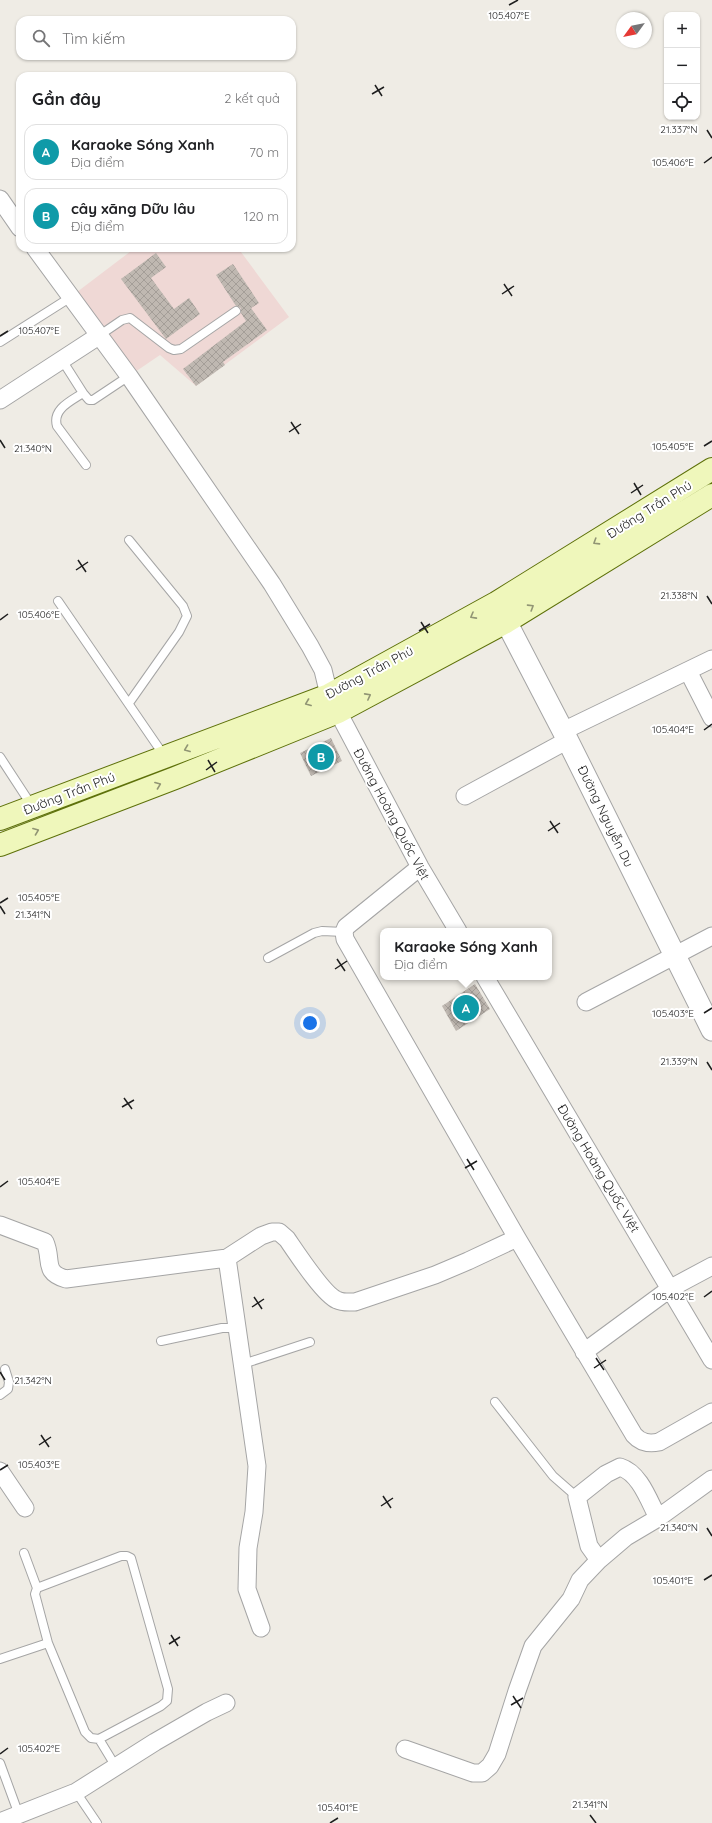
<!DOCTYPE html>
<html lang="vi">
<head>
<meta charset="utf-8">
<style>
  :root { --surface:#fff; --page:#f6f6f6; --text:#202124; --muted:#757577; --line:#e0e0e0; --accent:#c31709 }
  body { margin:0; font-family:Quicksand,sans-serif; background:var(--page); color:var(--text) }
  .controls { position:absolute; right:12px; top:12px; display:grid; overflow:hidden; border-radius:8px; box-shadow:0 1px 3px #0004 }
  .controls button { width:36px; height:36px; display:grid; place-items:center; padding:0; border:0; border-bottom:1px solid var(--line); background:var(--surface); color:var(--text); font:20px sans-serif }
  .compass { position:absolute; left:616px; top:12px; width:36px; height:36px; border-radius:50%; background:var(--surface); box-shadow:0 1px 3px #0004; rotate:237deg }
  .you { position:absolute; left:310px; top:1023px; width:14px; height:14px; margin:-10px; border:3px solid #fff; border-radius:50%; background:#1a73e8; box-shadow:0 0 0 6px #1a73e833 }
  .badge { display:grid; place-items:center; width:26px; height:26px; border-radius:50%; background:var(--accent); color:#fff; font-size:13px; font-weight:700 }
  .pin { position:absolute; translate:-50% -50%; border:2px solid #fff; box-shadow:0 1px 4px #0006 }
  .popup { position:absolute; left:380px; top:928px; width:172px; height:52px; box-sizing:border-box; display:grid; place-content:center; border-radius:8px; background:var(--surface); filter:drop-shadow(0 1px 3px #0005); font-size:13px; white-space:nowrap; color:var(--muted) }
  .popup b { font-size:15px; color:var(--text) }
  .popup::after { content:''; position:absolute; left:50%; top:100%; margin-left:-8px; border:8px solid transparent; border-top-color:var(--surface) }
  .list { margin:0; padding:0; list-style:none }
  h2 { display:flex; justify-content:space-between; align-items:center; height:52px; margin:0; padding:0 16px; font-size:17px }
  h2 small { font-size:13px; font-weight:400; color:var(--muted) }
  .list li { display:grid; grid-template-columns:26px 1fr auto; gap:12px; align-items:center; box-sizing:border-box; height:56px; margin:0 8px 8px; padding:0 8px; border:1px solid var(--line); border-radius:12px }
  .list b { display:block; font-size:15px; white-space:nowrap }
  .list p { margin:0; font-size:13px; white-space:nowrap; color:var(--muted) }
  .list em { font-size:13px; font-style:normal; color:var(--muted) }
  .icon { flex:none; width:22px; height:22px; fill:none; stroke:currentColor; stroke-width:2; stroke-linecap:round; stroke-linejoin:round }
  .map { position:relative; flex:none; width:712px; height:1823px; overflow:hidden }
  .search { position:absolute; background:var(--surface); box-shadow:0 1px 3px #0004; left:16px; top:16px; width:280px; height:44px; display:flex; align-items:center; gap:10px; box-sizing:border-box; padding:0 14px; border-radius:12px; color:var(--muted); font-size:15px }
  .panel { position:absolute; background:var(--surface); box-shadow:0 1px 3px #0004; left:16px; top:72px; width:280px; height:180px; border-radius:12px }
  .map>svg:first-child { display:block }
</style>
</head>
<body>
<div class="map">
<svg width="712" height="1823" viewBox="0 0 712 1823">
  <defs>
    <pattern id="building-cross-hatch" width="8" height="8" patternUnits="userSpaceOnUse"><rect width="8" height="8" fill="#bfb8b1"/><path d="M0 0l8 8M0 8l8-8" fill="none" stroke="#a49e98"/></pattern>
  </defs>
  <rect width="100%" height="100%" fill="#efece5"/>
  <path fill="#efd8d5" d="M 135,248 L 238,248 L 289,317 L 196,386 L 160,355 L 135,372 L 77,292 Z"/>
  <path fill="url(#building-cross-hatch)" d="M 156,253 L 166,267 L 151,278 L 174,309 L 189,298 L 200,314 L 166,339 L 121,279 Z
    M 233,264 L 259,303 L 251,308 L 267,330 L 223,362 L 225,365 L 196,386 L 183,369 L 246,321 L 241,313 L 241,308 L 236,306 L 216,275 Z
    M 331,738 L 342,761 L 311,776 L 300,753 Z
    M 475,984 L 490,1009 L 456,1031 L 442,1006 Z"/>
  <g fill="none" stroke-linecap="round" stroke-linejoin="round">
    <defs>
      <path id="service" d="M 100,335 L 122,320 L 130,318 L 169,348 L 174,350 L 181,349 L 236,311
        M 0,342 L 71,297
        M 62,360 L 83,393 C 71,401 52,409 57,426 L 86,465
        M 83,393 L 89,400 L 93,400 L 129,376
        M 58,601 L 165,757
        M 129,703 L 179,632 L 187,616 L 183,606 L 129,540
        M 0,757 L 32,806
        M 268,958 L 314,933 L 322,931 L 344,932
        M 161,1341 L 222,1328 L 237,1328
        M 243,1364 L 310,1342
        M 0,1395 L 8,1389 L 9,1382 L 5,1369
        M 495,1402 L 553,1476 L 577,1497
        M 24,1553 L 37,1588
        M 0,1659 L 48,1643 L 85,1732 L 91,1738 L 99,1739 L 161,1706 L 167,1701 L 168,1689 L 131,1558 L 127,1556 L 121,1556 L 37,1588 L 35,1594 L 48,1643
        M 99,1739 L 116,1767
        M 0,1763 L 19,1815
        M 76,1792 L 97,1823"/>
      <path id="minor" d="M 0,199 L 20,228
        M 35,248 L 129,376 L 272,584 L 310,646 L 323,670 L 329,695 L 338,712 L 420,867 L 458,931
        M 0,400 L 100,335
        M 688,671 L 712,718
        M 563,731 L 712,659
        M 465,796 L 568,740
        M 420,867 L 346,927 L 344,932 L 345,939 L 517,1238 L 634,1435 C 641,1443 649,1444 659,1442 L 712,1412
        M 485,977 L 712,1360
        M 586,1002 L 712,936
        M 0,1225 L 45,1242 C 53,1260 42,1272 66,1279 L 227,1258 L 261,1236 L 272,1232 L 279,1232 L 287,1239 C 296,1252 324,1295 337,1300 C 343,1303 349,1302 355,1302 L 435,1275 L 468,1261 L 517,1238
        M 227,1258 L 257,1466 L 254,1512 L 248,1548 L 247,1589 L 261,1628
        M 584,1352 L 671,1288 L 712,1266
        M 0,1471 L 25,1508
        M 658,1518 L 626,1537 L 599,1560 L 589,1546 L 577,1497 L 606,1474 L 620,1467 C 640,1473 649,1501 658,1518 L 712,1479
        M 405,1749 L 473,1773 L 482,1773 L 490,1766 L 497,1754 L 517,1691 L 533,1646 L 571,1599 L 580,1580 L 599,1560
        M 0,1822 L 76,1792 L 155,1742 L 207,1712 L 226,1703"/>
      <path id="tertiary" d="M 498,606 L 563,731 L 712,1030"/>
      <path id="secondary" d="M 0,819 L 329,695 L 496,603 L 712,469
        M 0,845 L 175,778 L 338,712 L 506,622 L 712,495"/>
    </defs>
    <use href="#service" stroke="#a5a5a5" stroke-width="10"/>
    <use href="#minor" stroke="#a5a5a5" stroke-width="19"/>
    <use href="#tertiary" stroke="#a5a5a5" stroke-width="23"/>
    <use href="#secondary" stroke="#5e710a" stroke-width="24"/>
    <use href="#service" stroke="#fff" stroke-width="8"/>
    <use href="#minor" stroke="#fff" stroke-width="17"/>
    <use href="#tertiary" stroke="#fff" stroke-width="21"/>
    <use href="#secondary" stroke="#eff7bb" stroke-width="22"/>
  </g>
  <defs><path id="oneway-chevron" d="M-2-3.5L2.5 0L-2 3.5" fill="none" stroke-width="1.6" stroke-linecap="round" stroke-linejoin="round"/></defs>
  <g stroke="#919574">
    <use href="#oneway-chevron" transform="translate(596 542) rotate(148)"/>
    <use href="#oneway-chevron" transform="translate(531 607) rotate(-32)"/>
    <use href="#oneway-chevron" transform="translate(473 616) rotate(151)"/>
    <use href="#oneway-chevron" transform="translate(368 696) rotate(-28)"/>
    <use href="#oneway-chevron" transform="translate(308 703) rotate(159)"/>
    <use href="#oneway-chevron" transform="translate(187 749) rotate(159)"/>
    <use href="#oneway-chevron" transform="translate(158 785) rotate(-21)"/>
    <use href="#oneway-chevron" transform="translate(36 831) rotate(-21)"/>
  </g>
  <path fill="none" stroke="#1e1e1e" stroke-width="1.5" d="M 509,5 L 518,0M 375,85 L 382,96M 372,94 L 384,87M 707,130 L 712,138M 704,163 L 712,157M 504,284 L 512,296M 502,294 L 514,286M 0,336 L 8,331M 291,422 L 299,434M 289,432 L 301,424M 0,440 L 5,448M 704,446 L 712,441M 634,483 L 641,495M 631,493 L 643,485M 78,560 L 86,572M 76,570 L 88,562M 707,596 L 712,604M 0,620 L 8,614M 421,622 L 428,633M 419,631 L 430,624M 704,730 L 712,724M 208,760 L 215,772M 206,770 L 217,762M 550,821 L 558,833M 548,831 L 560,823M 0,903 L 8,898M 0,906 L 5,914M 337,959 L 345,971M 335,969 L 347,961M 704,1013 L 712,1008M 707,1062 L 712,1070M 124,1098 L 132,1109M 122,1107 L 134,1100M 467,1159 L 474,1170M 465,1168 L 477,1161M 0,1187 L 8,1181M 254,1297 L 262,1309M 704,1297 L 712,1291M 252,1307 L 264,1299M 596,1358 L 604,1370M 594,1368 L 606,1360M 0,1372 L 5,1380M 41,1435 L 49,1447M 39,1445 L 51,1437M 0,1470 L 8,1465M 383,1496 L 391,1508M 381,1506 L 393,1498M 707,1528 L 712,1536M 704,1580 L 712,1575M 171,1635 L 178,1646M 169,1644 L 180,1637M 513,1696 L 521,1708M 511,1705 L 523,1698M 0,1754 L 8,1748M 590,1815 L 596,1823M 330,1823 L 338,1818"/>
  <g text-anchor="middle" stroke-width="4" stroke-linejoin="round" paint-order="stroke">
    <g font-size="13" fill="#1e1e1e" stroke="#fff">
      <text transform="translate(649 509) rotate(-32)" y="5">Đường Trần Phú</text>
      <text transform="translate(369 672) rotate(-28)" y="5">Đường Trần Phú</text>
      <text transform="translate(69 793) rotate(-21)" y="5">Đường Trần Phú</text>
      <text transform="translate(392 814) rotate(62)" y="5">Đường Hoàng Quốc Việt</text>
      <text transform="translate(606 816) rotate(64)" y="5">Đường Nguyễn Du</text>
      <text transform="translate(599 1168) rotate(59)" y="5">Đường Hoàng Quốc Việt</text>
    </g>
  </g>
  <g font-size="10" text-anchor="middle" fill="#1e1e1e" stroke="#fff" stroke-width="4" stroke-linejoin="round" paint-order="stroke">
    <text x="509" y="19">105.407°E</text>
    <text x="679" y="133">21.337°N</text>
    <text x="673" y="166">105.406°E</text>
    <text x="39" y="334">105.407°E</text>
    <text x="673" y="450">105.405°E</text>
    <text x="33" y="452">21.340°N</text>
    <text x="679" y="599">21.338°N</text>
    <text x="39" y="618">105.406°E</text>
    <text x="673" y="733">105.404°E</text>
    <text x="39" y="901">105.405°E</text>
    <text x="33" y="918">21.341°N</text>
    <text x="673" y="1017">105.403°E</text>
    <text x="679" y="1065">21.339°N</text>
    <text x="39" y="1185">105.404°E</text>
    <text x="673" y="1300">105.402°E</text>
    <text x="33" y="1384">21.342°N</text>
    <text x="39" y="1468">105.403°E</text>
    <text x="679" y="1531">21.340°N</text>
    <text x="673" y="1584">105.401°E</text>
    <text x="39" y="1752">105.402°E</text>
    <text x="590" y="1808">21.341°N</text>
    <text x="338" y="1811">105.401°E</text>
  </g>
</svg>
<div class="controls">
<button>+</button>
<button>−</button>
<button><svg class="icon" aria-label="locate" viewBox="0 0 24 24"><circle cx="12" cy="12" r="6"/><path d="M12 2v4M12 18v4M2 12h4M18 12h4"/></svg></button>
</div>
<svg class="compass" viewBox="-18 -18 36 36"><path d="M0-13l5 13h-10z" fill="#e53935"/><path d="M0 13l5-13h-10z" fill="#757577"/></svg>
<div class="you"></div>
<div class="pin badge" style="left:466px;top:1008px;background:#0f9aa8">A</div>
<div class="popup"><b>Karaoke Sóng Xanh</b>Địa điểm</div>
<div class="pin badge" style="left:321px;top:757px;background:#0f9aa8">B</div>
<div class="search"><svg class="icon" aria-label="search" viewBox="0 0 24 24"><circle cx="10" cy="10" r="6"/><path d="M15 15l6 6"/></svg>Tìm kiếm</div>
<section class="panel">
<h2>Gần đây<small>2 kết quả</small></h2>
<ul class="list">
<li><span class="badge" style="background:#0f9aa8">A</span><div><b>Karaoke Sóng Xanh</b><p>Địa điểm</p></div><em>70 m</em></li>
<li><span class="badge" style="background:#0f9aa8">B</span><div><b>cây xăng Dữu lâu</b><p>Địa điểm</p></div><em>120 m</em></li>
</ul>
</section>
</div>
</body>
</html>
